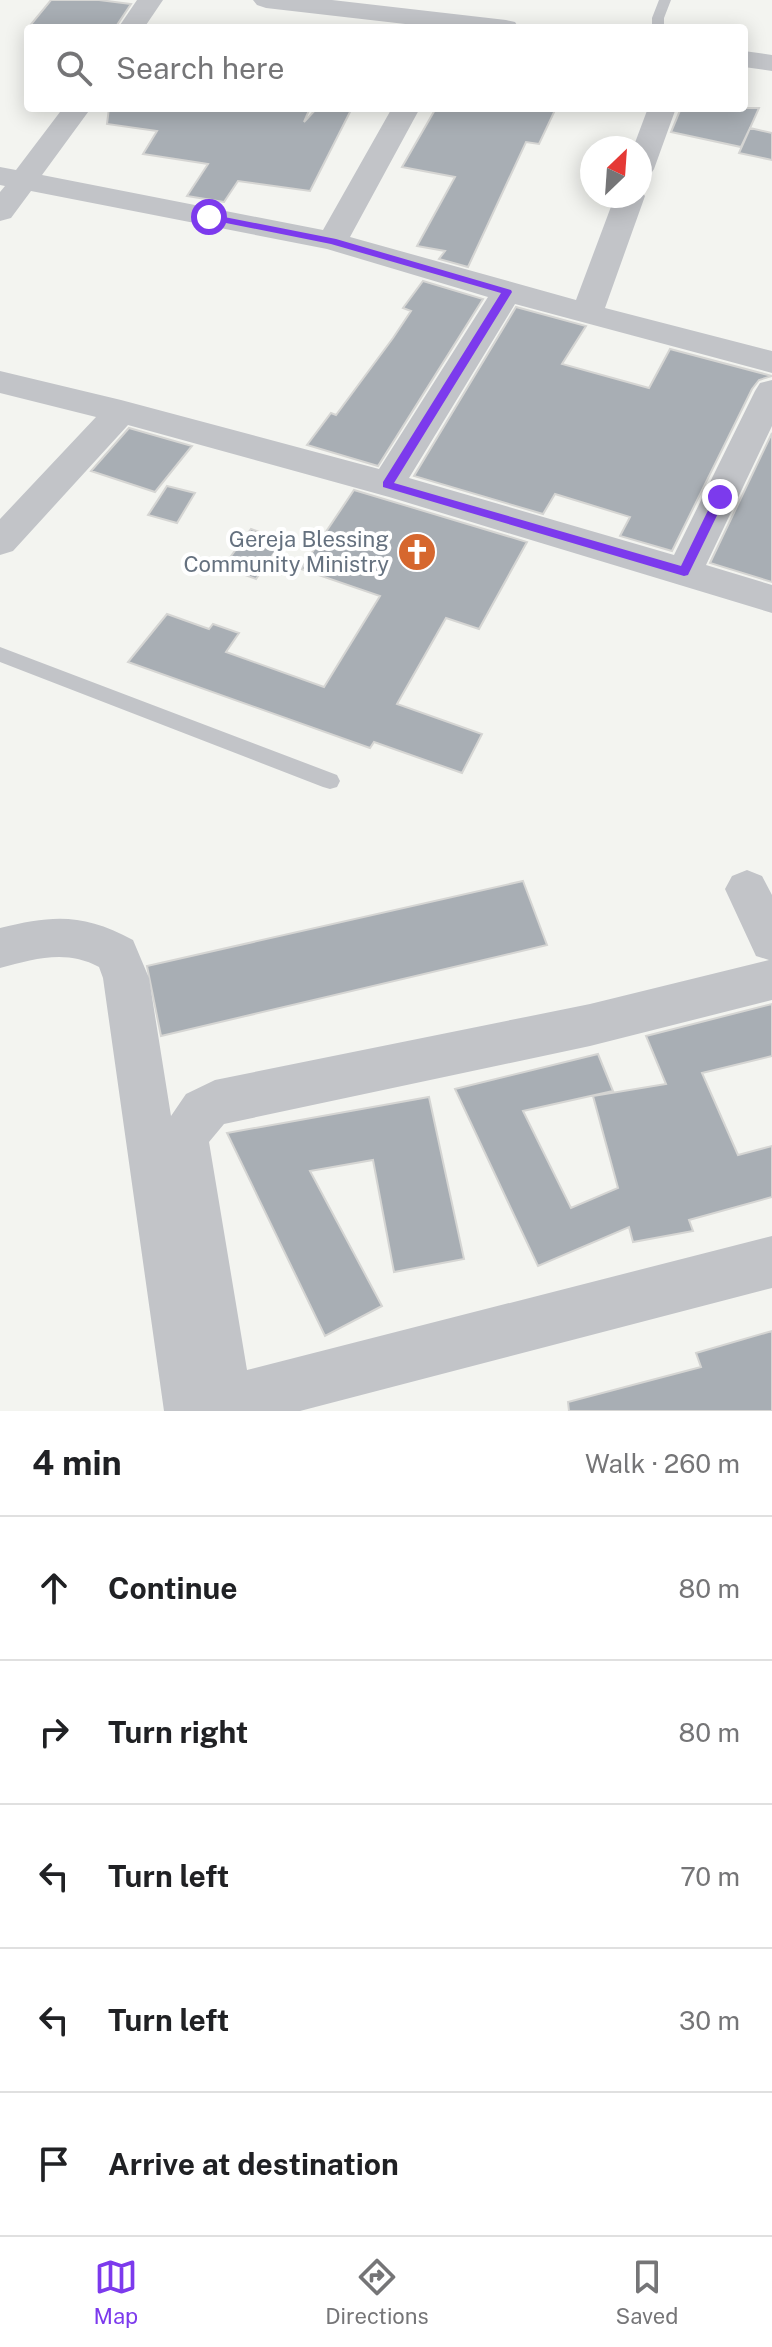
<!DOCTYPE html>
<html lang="en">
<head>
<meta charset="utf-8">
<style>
  :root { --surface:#fff; --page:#f2f2f2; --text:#202124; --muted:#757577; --line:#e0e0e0; --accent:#7c3aed }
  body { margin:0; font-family:"Public Sans",sans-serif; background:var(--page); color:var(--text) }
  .compass { position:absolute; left:580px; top:136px; width:72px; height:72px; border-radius:50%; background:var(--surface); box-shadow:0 4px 20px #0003; rotate:25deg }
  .stop { position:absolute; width:24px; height:24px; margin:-18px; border:6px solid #7c3aed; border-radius:50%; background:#fff }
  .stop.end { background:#7c3aed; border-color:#fff; box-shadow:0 2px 8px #0008 }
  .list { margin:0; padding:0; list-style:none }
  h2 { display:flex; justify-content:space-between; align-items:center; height:104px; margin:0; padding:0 32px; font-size:34px }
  h2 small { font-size:26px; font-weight:400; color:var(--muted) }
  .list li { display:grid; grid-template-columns:52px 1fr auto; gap:24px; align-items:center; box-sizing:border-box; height:144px; padding:0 32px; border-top:2px solid var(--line) }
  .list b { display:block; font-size:30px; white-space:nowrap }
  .list em { font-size:26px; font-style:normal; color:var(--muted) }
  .icon { flex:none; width:44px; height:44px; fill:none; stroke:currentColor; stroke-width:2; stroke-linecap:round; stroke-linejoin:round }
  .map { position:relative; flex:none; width:772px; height:1411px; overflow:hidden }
  .search { position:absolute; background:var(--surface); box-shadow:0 4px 20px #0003; left:24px; right:24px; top:24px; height:88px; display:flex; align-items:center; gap:20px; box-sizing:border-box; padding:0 28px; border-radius:8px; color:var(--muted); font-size:30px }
  .sheet { height:824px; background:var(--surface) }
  nav { display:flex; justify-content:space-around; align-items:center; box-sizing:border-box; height:112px; border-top:2px solid var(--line); background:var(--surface); font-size:22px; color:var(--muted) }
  nav a { display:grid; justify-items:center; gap:4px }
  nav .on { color:var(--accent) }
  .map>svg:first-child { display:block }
</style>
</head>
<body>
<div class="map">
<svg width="772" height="1411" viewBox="0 0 772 1411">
  <rect width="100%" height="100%" fill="#f3f4f0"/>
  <path fill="#a8aeb4" stroke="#d5d5d3" stroke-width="2" d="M 51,0 L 99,0 L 131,4 L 115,28 L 28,28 Z
    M 109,108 L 310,108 L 304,122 L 317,108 L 352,108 L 310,191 L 238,181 L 224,202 L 187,196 L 208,164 L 143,154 L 157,131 L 107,124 Z
    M 436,108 L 556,108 L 539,144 L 526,142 L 468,267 L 439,259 L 445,251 L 417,246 L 455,177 L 402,167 Z
    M 681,108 L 759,108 L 750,128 L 772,133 L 772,160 L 739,153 L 750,128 L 741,147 L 671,132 Z
    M 423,281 L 483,299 L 378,466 L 307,445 L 331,413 L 336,415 L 393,338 L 411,311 L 403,308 Z
    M 516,307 L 586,326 L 562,364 L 649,388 L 670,349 L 772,376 L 759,380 L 752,389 L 672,551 L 620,536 L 630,517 L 555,494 L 543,514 L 414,476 Z
    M 129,428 L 192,446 L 155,492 L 91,471 Z
    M 772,433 L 772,582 L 710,563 Z
    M 167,486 L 195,493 L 177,523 L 148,515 Z
    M 354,490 L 527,542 L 479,629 L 446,618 L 397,704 L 482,734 L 462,773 L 374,742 L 370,748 L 128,662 L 167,614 L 209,629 L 213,624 L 239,633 L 226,652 L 324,687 L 380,596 L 301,569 Z
    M 251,529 L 283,540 L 256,579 L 223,567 Z
    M 523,881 L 547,945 L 161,1036 L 147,966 Z
    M 772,1004 L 772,1056 L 702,1073 L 738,1155 L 772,1146 L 772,1197 L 689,1220 L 693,1231 L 633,1242 L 629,1227 L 538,1266 L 455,1089 L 598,1054 L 613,1091 L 523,1111 L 571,1208 L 618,1188 L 593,1096 L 666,1084 L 646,1036 Z
    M 429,1097 L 464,1259 L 394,1272 L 373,1160 L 310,1171 L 382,1306 L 325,1336 L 227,1133 Z
    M 772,1331 L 772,1411 L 569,1411 L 568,1402 L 701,1367 L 696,1353 Z"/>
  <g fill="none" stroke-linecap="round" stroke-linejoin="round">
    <path fill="#c2c4c8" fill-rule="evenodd" d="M 659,0 L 671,0 L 664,18 L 664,28 L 652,28 L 652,18 Z
      M 0,647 L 337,775 L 340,781 L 337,787 L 330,789 L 323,787 L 0,662 Z"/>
    <path fill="#c2c4c8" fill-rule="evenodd" d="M 137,0 L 163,0 L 144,28 L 118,28 Z
      M 253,0 L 332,0 L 506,20 L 515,22 L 519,28 L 440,28 L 266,8 L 257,5 Z
      M 744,51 L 772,55 L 772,71 L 744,67 Z
      M 63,108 L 91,108 L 42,175 L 323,230 L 392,108 L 420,108 L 350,237 L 576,300 L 615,196 L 640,196 L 640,190 L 645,196 L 605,308 L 772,351 L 772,373 L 515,304 L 409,478 L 674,555 L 755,391 L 760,383 L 772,380 L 772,426 L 706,565 L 772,585 L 772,613 L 389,497 L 128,425 L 13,551 L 0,555 L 0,519 L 96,417 L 0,393 L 0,371 L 121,400 L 379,469 L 488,297 L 327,249 L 31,191 L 11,218 L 0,221 L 0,192 L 5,186 L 0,185 L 0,167 L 16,170 Z
      M 648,108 L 676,108 L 654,169 L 650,175 L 640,178 L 640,148 L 633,148 Z
      M 747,870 L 762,876 L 772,895 L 772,1000 L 590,1046 L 224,1124 L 209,1142 L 247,1370 L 772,1236 L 772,1288 L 300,1411 L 164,1411 L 103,978 L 99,967 C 66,949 34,959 0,968 L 0,928 C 53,915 83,913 133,940 L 149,978 L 171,1116 L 186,1094 L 215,1080 L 590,1004 L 769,960 L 756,956 L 725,889 L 732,876 Z"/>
  </g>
  <path fill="#7c3aed" d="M 209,214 L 336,239 L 511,290 L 512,292 L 394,483 L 681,566 L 716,494 L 725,494 L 726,497 L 688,575 L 684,576 L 383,487 L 383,482 L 501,293 L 331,244 L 206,219 Z"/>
  <defs>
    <symbol id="church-disc" viewBox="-11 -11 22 22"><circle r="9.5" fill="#d6672e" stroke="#fff"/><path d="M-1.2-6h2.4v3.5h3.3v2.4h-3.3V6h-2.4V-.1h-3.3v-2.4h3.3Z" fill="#fff"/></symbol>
  </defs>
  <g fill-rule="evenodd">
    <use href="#church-disc" x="395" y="530" width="44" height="44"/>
  </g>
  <g text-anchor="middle" stroke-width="8" stroke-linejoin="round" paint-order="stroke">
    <g font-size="22" fill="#65717f" stroke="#fff" text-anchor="end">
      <text x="389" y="547">Gereja Blessing<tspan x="389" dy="25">Community Ministry</tspan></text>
    </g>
  </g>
</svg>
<svg class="compass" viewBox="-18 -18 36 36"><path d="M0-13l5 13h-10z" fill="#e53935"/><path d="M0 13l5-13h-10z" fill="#757577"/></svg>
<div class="stop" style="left:209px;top:217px"></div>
<div class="stop end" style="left:720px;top:497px"></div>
<div class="search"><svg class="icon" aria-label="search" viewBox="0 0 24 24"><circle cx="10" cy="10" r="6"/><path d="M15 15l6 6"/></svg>Search here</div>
</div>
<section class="sheet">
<h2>4 min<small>Walk · 260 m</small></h2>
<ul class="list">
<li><svg class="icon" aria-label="ahead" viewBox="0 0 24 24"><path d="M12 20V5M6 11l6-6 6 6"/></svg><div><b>Continue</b></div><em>80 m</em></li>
<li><svg class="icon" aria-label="right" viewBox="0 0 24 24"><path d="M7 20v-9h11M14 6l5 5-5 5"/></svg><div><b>Turn right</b></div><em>80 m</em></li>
<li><svg class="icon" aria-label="left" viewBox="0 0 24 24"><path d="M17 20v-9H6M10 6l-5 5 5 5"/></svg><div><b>Turn left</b></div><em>70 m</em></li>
<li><svg class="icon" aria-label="left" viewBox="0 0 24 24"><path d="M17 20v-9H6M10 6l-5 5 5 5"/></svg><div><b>Turn left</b></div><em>30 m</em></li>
<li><svg class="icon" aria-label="arrive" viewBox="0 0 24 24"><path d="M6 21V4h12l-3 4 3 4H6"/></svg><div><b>Arrive at destination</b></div></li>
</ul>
</section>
<nav>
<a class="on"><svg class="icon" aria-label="map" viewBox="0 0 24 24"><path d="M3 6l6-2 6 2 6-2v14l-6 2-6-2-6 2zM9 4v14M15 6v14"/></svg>Map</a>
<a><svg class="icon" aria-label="directions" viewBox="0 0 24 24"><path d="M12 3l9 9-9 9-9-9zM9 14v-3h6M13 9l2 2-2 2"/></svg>Directions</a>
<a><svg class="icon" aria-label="saved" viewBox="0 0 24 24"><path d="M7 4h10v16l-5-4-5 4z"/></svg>Saved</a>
</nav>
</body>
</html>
